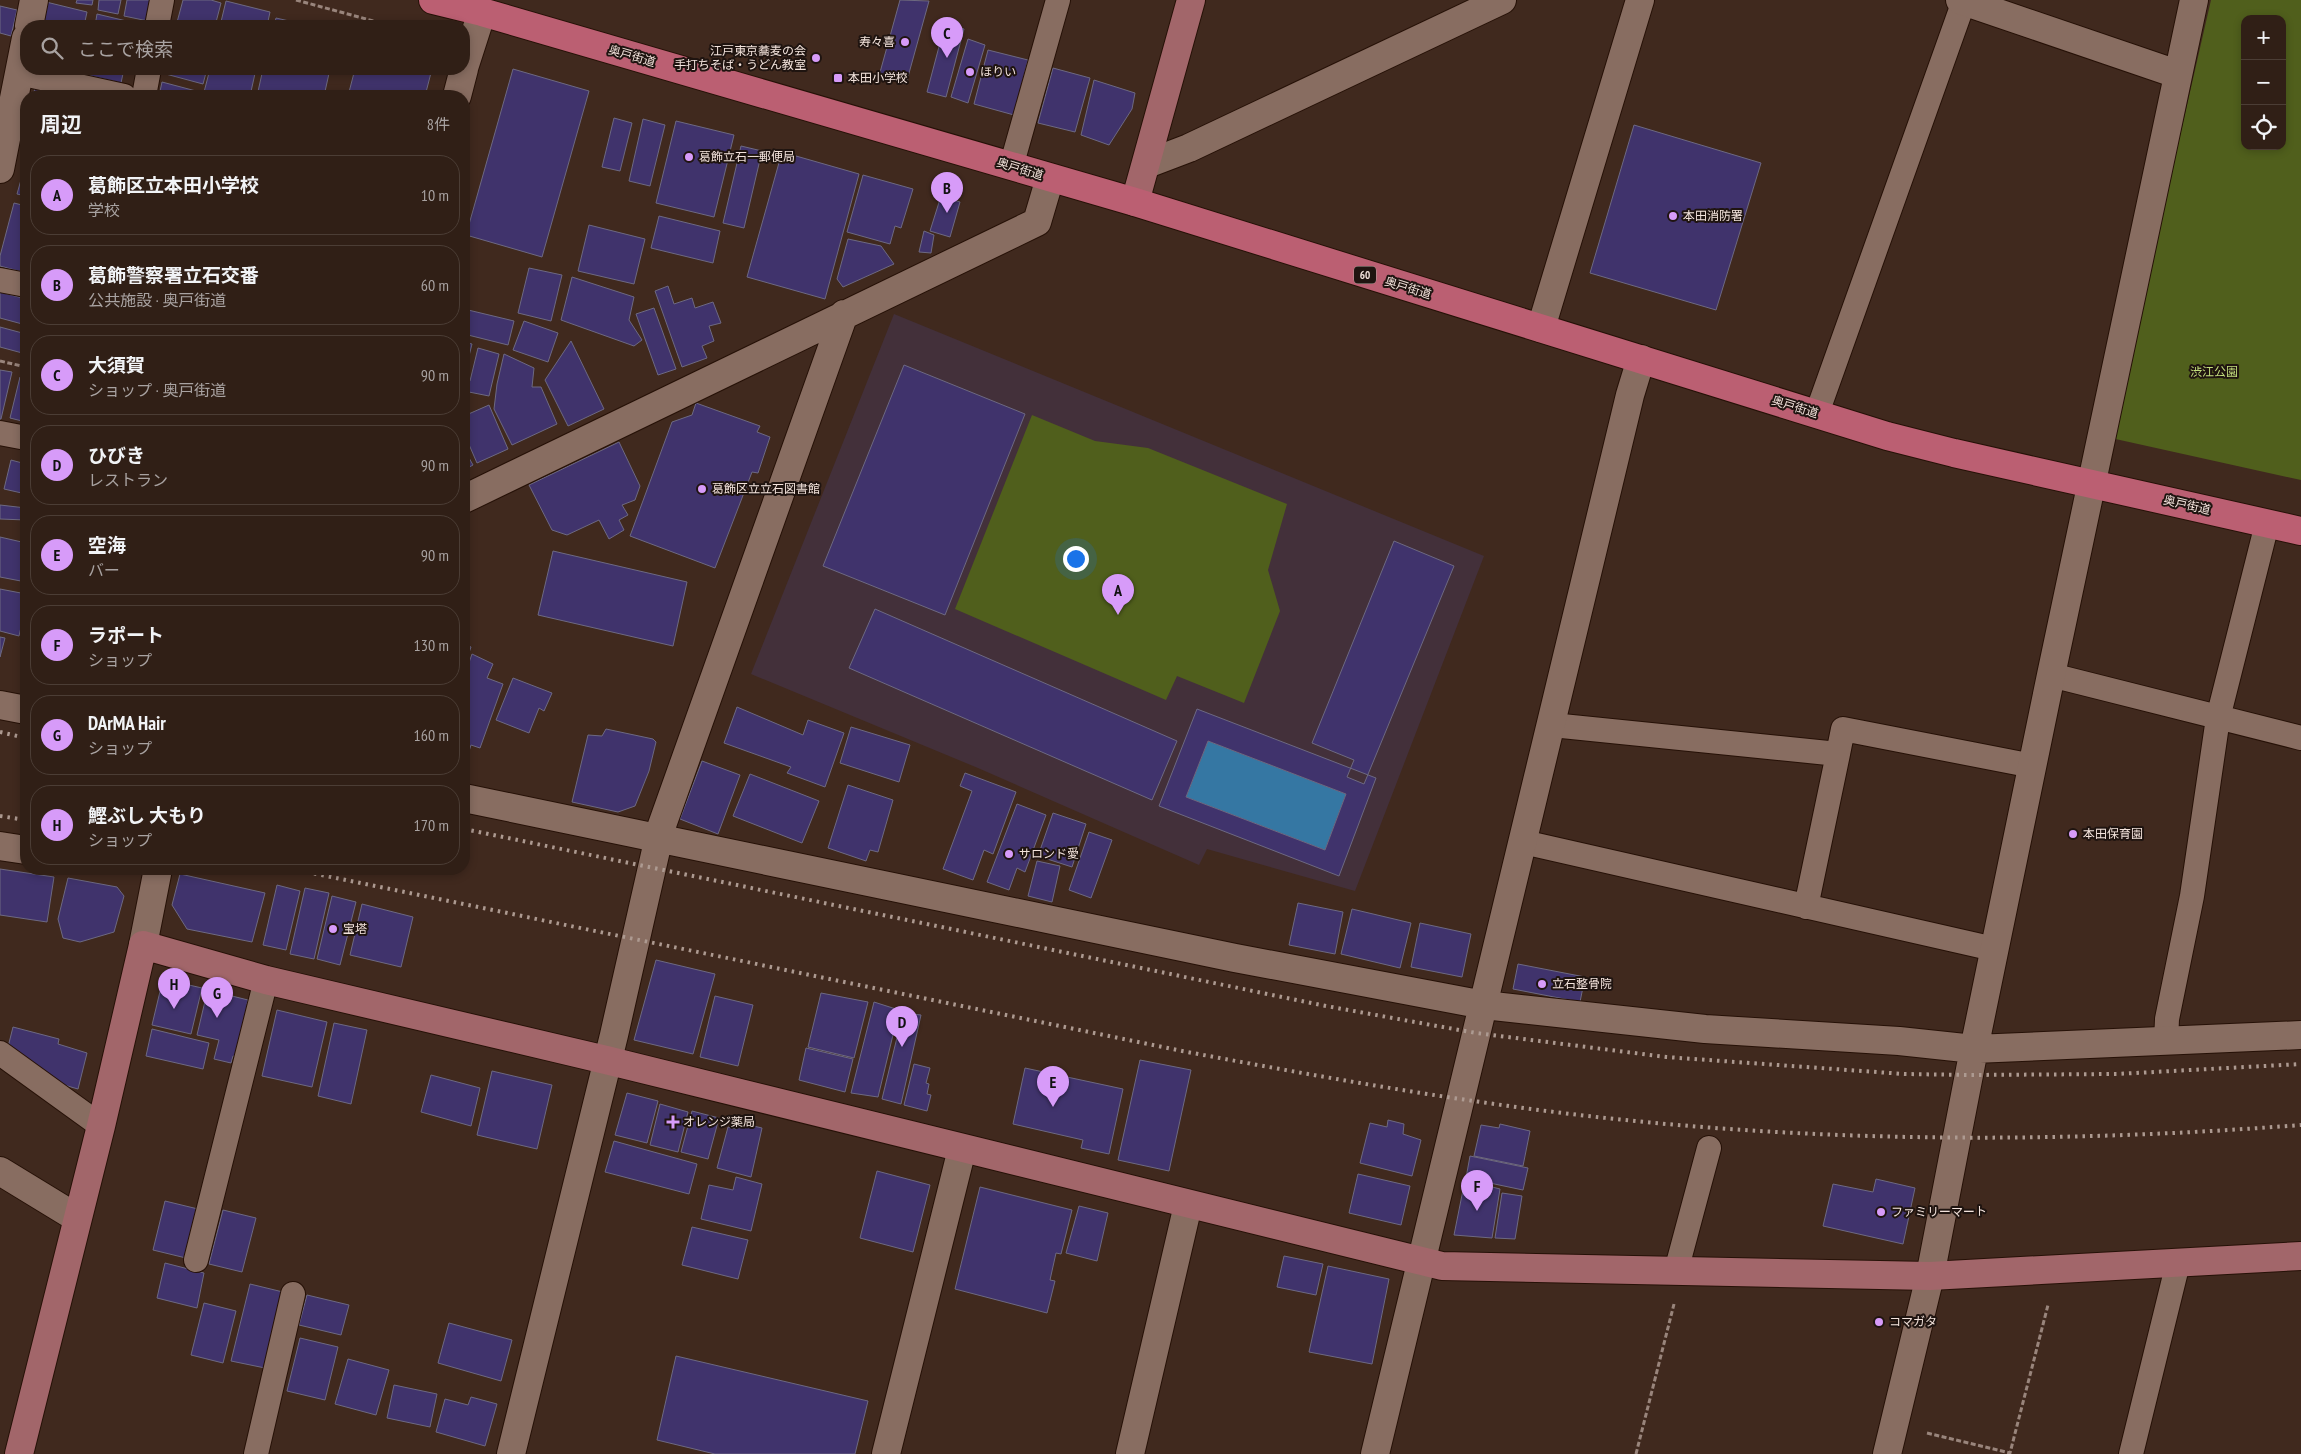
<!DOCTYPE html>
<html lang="ja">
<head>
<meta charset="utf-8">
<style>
  :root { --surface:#301f16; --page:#3c2c23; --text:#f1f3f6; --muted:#a8a2a1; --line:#4b3d35; --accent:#d79bf9 }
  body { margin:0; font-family:"PT Sans Narrow","Noto Sans JP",sans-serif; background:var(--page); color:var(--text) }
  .controls { position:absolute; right:15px; top:15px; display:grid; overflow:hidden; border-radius:10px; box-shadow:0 2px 8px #0003 }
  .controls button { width:45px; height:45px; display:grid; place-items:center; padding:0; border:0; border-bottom:1px solid var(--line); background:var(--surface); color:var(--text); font:25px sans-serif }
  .you { position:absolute; left:1075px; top:558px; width:18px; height:18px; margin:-12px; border:4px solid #fff; border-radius:50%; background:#1a73e8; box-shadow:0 0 0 8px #1a73e833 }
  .badge { display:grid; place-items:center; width:32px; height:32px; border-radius:50%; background:var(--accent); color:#111; font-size:16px; font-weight:700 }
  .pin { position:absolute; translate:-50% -41px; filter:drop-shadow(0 1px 2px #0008) }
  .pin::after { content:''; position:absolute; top:26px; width:18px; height:15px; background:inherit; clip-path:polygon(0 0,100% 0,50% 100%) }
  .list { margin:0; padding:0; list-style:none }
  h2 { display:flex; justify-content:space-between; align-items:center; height:65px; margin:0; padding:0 20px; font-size:21px }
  h2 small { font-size:16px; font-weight:400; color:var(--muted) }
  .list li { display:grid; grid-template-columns:32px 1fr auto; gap:15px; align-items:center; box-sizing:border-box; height:80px; margin:0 10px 10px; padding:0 10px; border:1px solid var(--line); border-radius:20px }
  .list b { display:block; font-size:19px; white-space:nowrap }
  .list p { margin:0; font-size:16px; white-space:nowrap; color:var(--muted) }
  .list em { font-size:16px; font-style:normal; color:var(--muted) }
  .icon { flex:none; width:28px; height:28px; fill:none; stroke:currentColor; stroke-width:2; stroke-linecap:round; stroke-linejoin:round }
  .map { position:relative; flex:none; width:2301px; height:1454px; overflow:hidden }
  .search { position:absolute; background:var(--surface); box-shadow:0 2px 8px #0003; left:20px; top:20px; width:450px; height:55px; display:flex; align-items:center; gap:12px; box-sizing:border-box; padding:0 18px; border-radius:20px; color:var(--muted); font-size:19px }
  .panel { position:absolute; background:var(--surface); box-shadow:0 2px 8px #0003; left:20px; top:90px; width:450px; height:785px; border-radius:20px }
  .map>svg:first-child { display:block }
</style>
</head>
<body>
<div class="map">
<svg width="2301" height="1454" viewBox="0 0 2301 1454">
  <rect width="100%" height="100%" fill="#40291e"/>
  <path fill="#43303a" d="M 894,314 L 1484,556 L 1355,891 L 1207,849 L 1199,865 L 978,768 L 751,674 Z"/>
  <path fill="#505f1c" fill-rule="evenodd" d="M 2211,0 L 2301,0 L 2301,480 L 2111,438 ZM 2245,19 L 2282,19 L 2282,146 L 2245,146 Z
    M 1032,415 L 1095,441 L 1148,448 L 1287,504 L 1268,570 L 1280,611 L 1244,703 L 1177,676 L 1166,700 L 955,609 Z"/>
  <path fill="#3577a3" d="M 1208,741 L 1346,794 L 1325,850 L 1186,797 Z"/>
  <path fill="#40336c" stroke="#6d6982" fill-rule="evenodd" d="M 77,0 L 93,0 L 92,5 L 76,3 Z
    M 99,0 L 121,0 L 118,14 L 98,10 Z
    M 127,0 L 152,0 L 148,21 L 124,16 Z
    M 183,0 L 211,0 L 221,3 L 215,26 L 176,26 Z
    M 900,0 L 929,1 L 906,84 L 879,76 Z
    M 42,1 L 87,12 L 84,26 L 54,26 L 37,22 Z
    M 226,1 L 270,12 L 267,26 L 220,26 Z
    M 0,6 L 17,10 L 11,36 L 0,33 Z
    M 97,14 L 135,23 L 135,26 L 95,26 Z
    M 276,18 L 311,26 L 274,26 Z
    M 945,24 L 964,29 L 946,97 L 927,92 Z
    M 968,39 L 985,45 L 968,103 L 951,97 Z
    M 988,50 L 1028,60 L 1014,115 L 974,104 Z
    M 1053,68 L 1090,78 L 1075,132 L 1038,123 Z
    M 84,69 L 124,69 L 121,83 L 83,74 Z
    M 163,69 L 207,69 L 203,84 L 162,73 Z
    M 210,69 L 256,69 L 250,96 L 203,96 Z
    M 263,69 L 330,69 L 324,96 L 257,96 Z
    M 355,69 L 432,69 L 425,96 L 348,96 Z
    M 513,69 L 589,91 L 542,257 L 466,235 Z
    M 1094,80 L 1135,93 L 1132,109 L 1109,145 L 1081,135 Z
    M 162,82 L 196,91 L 194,96 L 159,96 Z
    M 35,88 L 54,93 L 53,96 L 33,96 Z
    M 614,118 L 632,123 L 620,171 L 602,167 Z
    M 643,119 L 665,125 L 650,186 L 629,181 Z
    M 676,121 L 734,135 L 714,217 L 656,203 Z
    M 1634,125 L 1761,163 L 1716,310 L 1590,273 Z
    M 741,146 L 762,151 L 744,228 L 723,223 Z
    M 782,152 L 859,174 L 825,299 L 747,277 Z
    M 26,162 L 26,196 L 17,194 Z
    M 863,175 L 913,189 L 901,228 L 895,226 L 890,244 L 847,232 Z
    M 941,196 L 960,202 L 950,237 L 930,231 Z
    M 14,203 L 26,206 L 26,273 L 0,266 L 0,256 Z
    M 659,216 L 720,231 L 713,263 L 651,248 Z
    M 589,225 L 645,239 L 634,284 L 578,271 Z
    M 924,231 L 934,235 L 931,253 L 919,252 Z
    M 848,239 L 881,246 L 894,264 L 843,287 L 837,279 Z
    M 529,268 L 562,275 L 551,321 L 518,313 Z
    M 572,277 L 634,297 L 629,320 L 642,340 L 634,346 L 561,320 Z
    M 668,286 L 674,304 L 692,298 L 695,308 L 713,302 L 721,323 L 709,326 L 714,341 L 702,346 L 707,358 L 682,367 L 655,291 Z
    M 0,292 L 26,299 L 26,325 L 0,318 Z
    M 654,308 L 676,369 L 658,375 L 636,314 Z
    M 464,309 L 514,321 L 508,345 L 464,334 Z
    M 524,321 L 558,333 L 548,362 L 513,350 Z
    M 0,327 L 26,334 L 26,354 L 0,347 Z
    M 571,341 L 604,409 L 568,426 L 545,380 Z
    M 464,342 L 472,344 L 466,368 L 464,368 Z
    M 478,348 L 499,354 L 489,396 L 464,391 L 464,379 L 470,381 Z
    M 504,354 L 534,368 L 532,387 L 541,387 L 557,424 L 512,445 L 494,409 L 497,384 Z
    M 904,365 L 1025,414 L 945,615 L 823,566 Z
    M 0,370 L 12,372 L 1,419 L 0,419 Z
    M 20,377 L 26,378 L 26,422 L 10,418 Z
    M 696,403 L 760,426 L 757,432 L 770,437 L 758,473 L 752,472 L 715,568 L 630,536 L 672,422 L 692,415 Z
    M 489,405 L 508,449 L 477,463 L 464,433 L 464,416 Z
    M 619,442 L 640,486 L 635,500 L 622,505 L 628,515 L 619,520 L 624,530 L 609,539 L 599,520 L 567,535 L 552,530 L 529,485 Z
    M 464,449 L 473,465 L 464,470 Z
    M 11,460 L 26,464 L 26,494 L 4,489 Z
    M 0,505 L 26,508 L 26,520 L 0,519 Z
    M 0,537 L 26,543 L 26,582 L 0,577 Z
    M 1394,541 L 1454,566 L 1364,784 L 1347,777 L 1354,760 L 1312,743 Z
    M 553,551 L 687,582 L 673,646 L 538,615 Z
    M 0,589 L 26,594 L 26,605 L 19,636 L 0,631 Z
    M 875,609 L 1177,741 L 1152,800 L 849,668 Z
    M 0,637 L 5,638 L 0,657 Z
    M 464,644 L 471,647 L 464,667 Z
    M 472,654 L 493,664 L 487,678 L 503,684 L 480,748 L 471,745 L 464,767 L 464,677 Z
    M 513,678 L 552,693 L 544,711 L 539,708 L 529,733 L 496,720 Z
    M 737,707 L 803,735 L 808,720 L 844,733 L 825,787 L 787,773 L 791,767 L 724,743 Z
    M 1197,709 L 1376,778 L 1339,876 L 1159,806 ZM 1208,741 L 1346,794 L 1325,850 L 1186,797 Z
    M 851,727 L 910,745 L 899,782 L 840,763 Z
    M 606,729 L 653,739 L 656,742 L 649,771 L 635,806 L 618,812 L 572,802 L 588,735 L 602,736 Z
    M 702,761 L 740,775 L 718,834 L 680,819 Z
    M 965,773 L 1016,792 L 993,854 L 984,850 L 973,880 L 943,869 L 972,791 L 960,786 Z
    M 750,774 L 819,801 L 802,843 L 733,816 Z
    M 848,785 L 893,800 L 878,852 L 870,850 L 866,861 L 828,848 Z
    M 1017,804 L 1046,815 L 1025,872 L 1017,868 L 1009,890 L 987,882 Z
    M 1053,813 L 1086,824 L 1072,867 L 1038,856 Z
    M 1089,832 L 1112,840 L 1091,898 L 1069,890 Z
    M 1037,861 L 1060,866 L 1052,902 L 1028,896 Z
    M 0,869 L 54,877 L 47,922 L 0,915 Z
    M 180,874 L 265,893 L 252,942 L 187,929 L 172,905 Z
    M 68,878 L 117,887 L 124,896 L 114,932 L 80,942 L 63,938 L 58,919 Z
    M 277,885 L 300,891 L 286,950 L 263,945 Z
    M 305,888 L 329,893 L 314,959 L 290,954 Z
    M 332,896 L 356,902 L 340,965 L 317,959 Z
    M 1298,903 L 1343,912 L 1335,954 L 1289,945 Z
    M 362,904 L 413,917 L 401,967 L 350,955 Z
    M 1352,909 L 1411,923 L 1400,968 L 1341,954 Z
    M 1420,923 L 1471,934 L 1462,977 L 1411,967 Z
    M 656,960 L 715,974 L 693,1054 L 634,1040 Z
    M 1518,964 L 1585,977 L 1580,1002 L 1513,989 Z
    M 163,979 L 202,988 L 191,1034 L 152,1025 Z
    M 204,989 L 248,1000 L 247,1004 L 249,1005 L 237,1057 L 233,1056 L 231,1063 L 214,1059 L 219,1040 L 197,1035 L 206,997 L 203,996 Z
    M 821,993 L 868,1002 L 854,1058 L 808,1047 Z
    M 715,996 L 753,1005 L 738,1066 L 700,1057 Z
    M 874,1002 L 899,1010 L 878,1097 L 851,1093 Z
    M 277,1010 L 327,1022 L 312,1087 L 262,1076 Z
    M 903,1013 L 921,1015 L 901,1104 L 882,1099 Z
    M 334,1023 L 367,1030 L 351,1104 L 318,1096 Z
    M 13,1027 L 59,1039 L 58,1044 L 87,1053 L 78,1089 L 50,1081 L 51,1075 L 23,1068 L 7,1051 Z
    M 152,1029 L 209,1043 L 203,1069 L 146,1056 Z
    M 806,1048 L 853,1059 L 845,1092 L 799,1080 Z
    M 1140,1060 L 1191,1070 L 1169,1171 L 1118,1160 Z
    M 914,1064 L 930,1068 L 926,1083 L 929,1084 L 927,1094 L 931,1095 L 927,1111 L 904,1105 Z
    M 1025,1068 L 1123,1089 L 1109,1154 L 1081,1148 L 1083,1140 L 1013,1124 Z
    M 492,1071 L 552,1085 L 537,1149 L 477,1135 Z
    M 431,1075 L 480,1088 L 471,1126 L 421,1112 Z
    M 627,1093 L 658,1101 L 647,1143 L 615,1135 Z
    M 660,1104 L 688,1112 L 678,1152 L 650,1145 Z
    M 692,1111 L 719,1118 L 708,1159 L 681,1152 Z
    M 1388,1120 L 1404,1124 L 1403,1134 L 1421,1140 L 1412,1176 L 1360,1163 L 1370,1123 L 1387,1127 Z
    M 737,1122 L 762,1128 L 751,1177 L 717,1168 L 728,1127 L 736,1129 Z
    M 1500,1124 L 1530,1131 L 1523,1166 L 1474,1156 L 1481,1125 L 1499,1128 Z
    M 614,1141 L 697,1164 L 689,1194 L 605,1172 Z
    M 1470,1156 L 1528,1168 L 1523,1190 L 1466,1178 Z
    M 877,1171 L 930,1185 L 913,1252 L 860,1238 Z
    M 1358,1174 L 1410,1186 L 1401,1225 L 1349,1213 Z
    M 736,1177 L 762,1184 L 751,1231 L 701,1219 L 709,1185 L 733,1190 Z
    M 1876,1179 L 1915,1188 L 1903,1244 L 1823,1226 L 1833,1184 L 1873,1192 Z
    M 1465,1180 L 1500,1189 L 1492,1238 L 1454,1235 Z
    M 980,1187 L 1072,1210 L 1061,1254 L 1056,1253 L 1050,1280 L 1055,1281 L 1047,1313 L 955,1289 Z
    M 1502,1193 L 1522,1196 L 1515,1239 L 1495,1238 Z
    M 165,1201 L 198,1209 L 186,1258 L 153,1250 Z
    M 1079,1206 L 1108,1213 L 1097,1261 L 1066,1253 Z
    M 223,1210 L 256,1218 L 242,1272 L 209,1264 Z
    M 692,1227 L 748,1240 L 738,1279 L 682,1265 Z
    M 1284,1256 L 1323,1264 L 1316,1295 L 1277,1287 Z
    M 165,1263 L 204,1273 L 197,1308 L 157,1298 Z
    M 1328,1266 L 1389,1279 L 1372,1364 L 1309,1352 Z
    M 250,1284 L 283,1292 L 265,1368 L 231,1361 Z
    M 307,1295 L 349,1305 L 341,1335 L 299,1325 Z
    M 204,1303 L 236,1311 L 223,1363 L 191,1355 Z
    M 449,1323 L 512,1340 L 501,1381 L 438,1363 Z
    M 300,1338 L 338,1347 L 325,1400 L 287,1391 Z
    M 676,1356 L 868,1401 L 855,1454 L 715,1454 L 657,1440 Z
    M 348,1359 L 389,1370 L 376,1415 L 335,1404 Z
    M 394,1385 L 437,1394 L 430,1427 L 387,1418 Z
    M 471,1397 L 497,1404 L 485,1446 L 436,1432 L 445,1399 L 468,1405 Z"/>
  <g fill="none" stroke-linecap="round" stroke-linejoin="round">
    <defs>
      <path id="lane" d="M 157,26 L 162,0
        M 19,73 L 124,96
        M 144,96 L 149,69
        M 1011,167 L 1058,0
        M 0,280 L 26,285
        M 1817,413 L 1964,1
        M 0,433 L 26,438
        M 2051,675 L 2301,738
        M 1552,725 L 1838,754 L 1843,729 L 2033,766
        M 1523,842 L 1994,949
        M 1806,907 L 1838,754
        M 2166,1042 L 2167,1019 L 2192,896 L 2218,718 L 2267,524
        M 0,1053 L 101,1126
        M 196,1260 L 266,980
        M 1676,1271 L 1709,1148
        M 256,1454 L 293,1294
        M 2131,1454 L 2178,1263"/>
      <path id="street" d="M 1960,0 L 2177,74
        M 29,26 L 34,0
        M 464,68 L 482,12
        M 457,96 L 464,69
        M 1147,164 L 1189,148 L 1502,0
        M 0,169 L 26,38
        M 1541,328 L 1640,0
        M 464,499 L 1037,222 L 1050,178
        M 0,705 L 26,710
        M 464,798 L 1235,958 L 1484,1005 L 1705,1029 L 1899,1041 L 1974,1049 L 2301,1035
        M 0,846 L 26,850
        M 143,945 L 158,869
        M 0,1171 L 77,1218
        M 511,1454 L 614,1035 L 661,828 L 844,314
        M 886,1454 L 962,1149
        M 1130,1454 L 1188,1205
        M 1375,1454 L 1630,395 L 1641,359
        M 1887,1454 L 1930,1276 L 1974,1049 L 2051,675 L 2194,0"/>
      <path id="secondary" d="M 1135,202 L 1191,0
        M 19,1454 L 101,1126 L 143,945 L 266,980 L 606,1060 L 1442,1266 L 1930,1276 L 2301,1256"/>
      <path id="primary" d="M 433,0 L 482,12 L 1135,202 L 1887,436 L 1954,453 L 2301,531"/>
    </defs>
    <use href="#lane" stroke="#261107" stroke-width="26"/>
    <use href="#street" stroke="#261107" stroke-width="30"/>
    <use href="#secondary" stroke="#261107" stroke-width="30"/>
    <use href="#primary" stroke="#261107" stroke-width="30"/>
    <path stroke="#99857c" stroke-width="3" stroke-dasharray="5 2.5" stroke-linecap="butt" d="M 296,0 L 392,26
      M 0,361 L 26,367
      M 1927,1433 L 2010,1453 L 2048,1305
      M 1636,1454 L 1674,1304"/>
    <use href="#lane" stroke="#886d61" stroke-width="24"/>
    <use href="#street" stroke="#886d61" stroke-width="28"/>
    <use href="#secondary" stroke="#a2666a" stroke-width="28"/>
    <use href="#primary" stroke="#bb5f72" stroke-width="28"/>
    <path stroke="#ad9a91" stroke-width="4" stroke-dasharray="2.5 5" stroke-linecap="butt" d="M 0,732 L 26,738
      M 0,816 L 26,820
      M 464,829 L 1326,1006 L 1476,1033 L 1666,1057 L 1904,1074 L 1969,1075 L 2117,1074 L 2301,1064
      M 292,869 L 1182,1051 C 1332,1079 1483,1106 1635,1121 C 1856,1143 2079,1142 2301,1125"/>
  </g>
  <g fill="#d79bf9" stroke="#1f1410" stroke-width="2">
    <circle cx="905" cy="42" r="5"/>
    <circle cx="816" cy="58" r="5"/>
    <circle cx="970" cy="72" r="5"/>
    <rect x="833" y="73" width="10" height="10" rx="2.5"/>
    <circle cx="689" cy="157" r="5"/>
    <circle cx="1673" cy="216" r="5"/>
    <circle cx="702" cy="489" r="5"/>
    <circle cx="2073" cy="834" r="5"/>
    <circle cx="1009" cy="854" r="5"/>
    <circle cx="333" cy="929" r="5"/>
    <circle cx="1542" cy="984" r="5"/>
    <path d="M670.5 1114.5h5v5h5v5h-5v5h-5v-5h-5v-5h5z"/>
    <circle cx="1881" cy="1212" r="5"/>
    <circle cx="1879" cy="1322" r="5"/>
  </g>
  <g text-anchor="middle" stroke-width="4" stroke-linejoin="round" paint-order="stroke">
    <rect fill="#1f1410" stroke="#b3a59f" stroke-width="1" x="1354" y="266.5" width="22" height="17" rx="4"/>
    <g font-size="11" font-weight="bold" fill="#f3e3dc">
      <text x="1365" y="279">60</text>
    </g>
    <g font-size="12" fill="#f3e3dc" stroke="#1f1410" text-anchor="start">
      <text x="895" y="46" text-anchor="end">寿々喜</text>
      <text x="806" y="55" text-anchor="end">江戸東京蕎麦の会<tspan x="806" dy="14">手打ちそば・うどん教室</tspan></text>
      <text x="980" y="76">ほりい</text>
      <text x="848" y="82">本田小学校</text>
      <text x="699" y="161">葛飾立石一郵便局</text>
      <text x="1683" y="220">本田消防署</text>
      <text x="712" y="493">葛飾区立立石図書館</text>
      <text x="2083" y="838">本田保育園</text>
      <text x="1019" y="858">サロンド愛</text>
      <text x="343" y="933">宝塔</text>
      <text x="1552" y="988">立石整骨院</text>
      <text x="683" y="1126">オレンジ薬局</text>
      <text x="1891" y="1216">ファミリーマート</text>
      <text x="1889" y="1326">コマガタ</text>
    </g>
    <g font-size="12" fill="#f3e3dc" stroke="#1f1410">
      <text transform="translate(632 56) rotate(16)" y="4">奥戸街道</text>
      <text transform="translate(1020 169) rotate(17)" y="4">奥戸街道</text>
      <text transform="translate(1408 288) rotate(17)" y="4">奥戸街道</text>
      <text transform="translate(1795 407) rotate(17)" y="4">奥戸街道</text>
      <text transform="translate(2187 505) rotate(13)" y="4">奥戸街道</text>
    </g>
    <g font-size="12" fill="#c3de7d" stroke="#1f1410">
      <text x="2214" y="376">渋江公園</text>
    </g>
  </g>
</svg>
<div class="controls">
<button>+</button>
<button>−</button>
<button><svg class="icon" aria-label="locate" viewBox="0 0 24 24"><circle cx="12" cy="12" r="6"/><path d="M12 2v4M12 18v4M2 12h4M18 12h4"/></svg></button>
</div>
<div class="you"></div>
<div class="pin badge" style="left:1118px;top:615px">A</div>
<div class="pin badge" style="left:947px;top:213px">B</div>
<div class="pin badge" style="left:947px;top:58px">C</div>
<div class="pin badge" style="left:902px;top:1047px">D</div>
<div class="pin badge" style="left:1053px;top:1107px">E</div>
<div class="pin badge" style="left:1477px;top:1211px">F</div>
<div class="pin badge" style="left:217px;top:1018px">G</div>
<div class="pin badge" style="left:174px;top:1009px">H</div>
<div class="search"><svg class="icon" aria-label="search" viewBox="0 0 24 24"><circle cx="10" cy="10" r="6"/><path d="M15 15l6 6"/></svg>ここで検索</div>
<section class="panel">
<h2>周辺<small>8件</small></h2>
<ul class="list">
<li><span class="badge">A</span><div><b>葛飾区立本田小学校</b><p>学校</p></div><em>10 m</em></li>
<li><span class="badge">B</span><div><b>葛飾警察署立石交番</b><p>公共施設 · 奥戸街道</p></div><em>60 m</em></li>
<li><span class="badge">C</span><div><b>大須賀</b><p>ショップ · 奥戸街道</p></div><em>90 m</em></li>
<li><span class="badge">D</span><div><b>ひびき</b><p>レストラン</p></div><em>90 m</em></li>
<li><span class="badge">E</span><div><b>空海</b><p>バー</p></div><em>90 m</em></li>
<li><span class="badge">F</span><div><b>ラポート</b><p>ショップ</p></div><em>130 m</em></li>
<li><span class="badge">G</span><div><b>DArMA Hair</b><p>ショップ</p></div><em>160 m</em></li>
<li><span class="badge">H</span><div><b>鰹ぶし 大もり</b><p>ショップ</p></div><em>170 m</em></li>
</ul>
</section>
</div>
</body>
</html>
